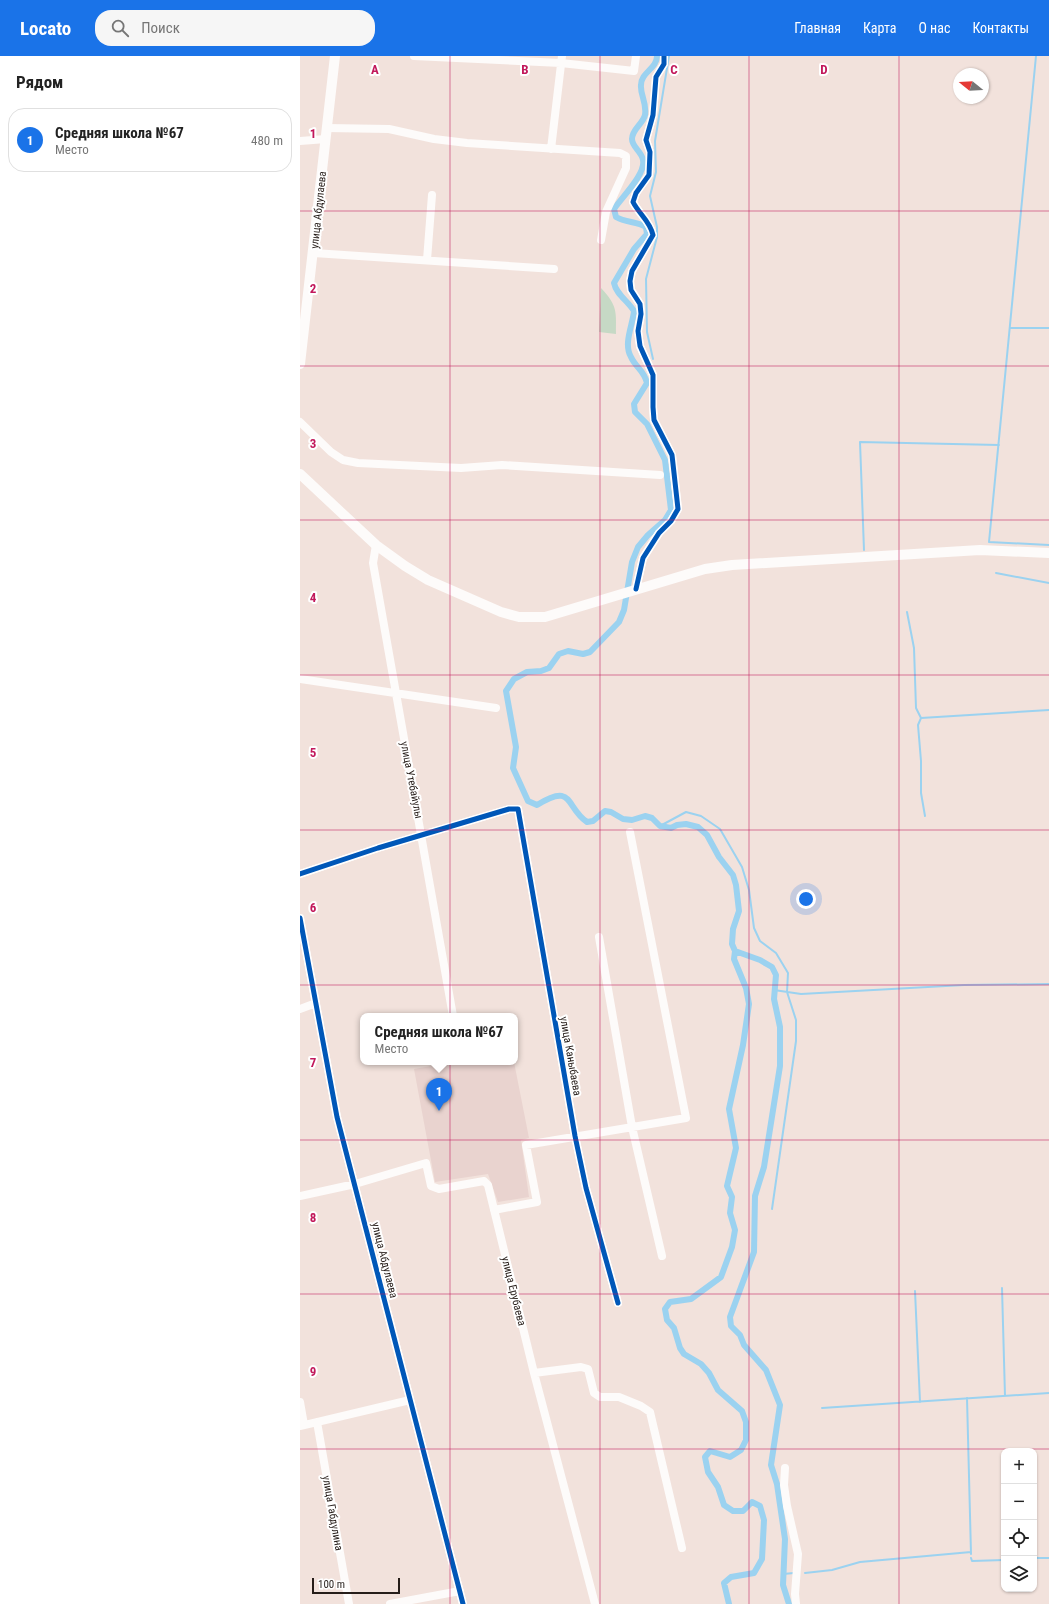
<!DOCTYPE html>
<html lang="ru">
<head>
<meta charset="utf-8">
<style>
  :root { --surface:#fff; --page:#f6f6f6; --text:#222; --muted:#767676; --line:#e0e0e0; --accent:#1a73e8 }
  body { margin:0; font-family:"Roboto Condensed",sans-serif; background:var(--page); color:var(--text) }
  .controls { position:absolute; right:12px; bottom:12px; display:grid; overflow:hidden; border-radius:8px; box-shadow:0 1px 3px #0004 }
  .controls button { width:36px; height:36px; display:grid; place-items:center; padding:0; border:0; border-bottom:1px solid var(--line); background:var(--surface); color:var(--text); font:20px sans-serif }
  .compass { position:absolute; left:653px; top:12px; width:36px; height:36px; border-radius:50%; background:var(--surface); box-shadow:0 1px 3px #0004; rotate:288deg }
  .scale { position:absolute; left:12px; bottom:10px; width:88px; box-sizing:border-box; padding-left:4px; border:2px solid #261d19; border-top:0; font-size:11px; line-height:14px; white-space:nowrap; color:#261d19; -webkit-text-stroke:3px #fff; paint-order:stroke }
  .you { position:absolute; left:506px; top:843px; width:14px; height:14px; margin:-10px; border:3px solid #fff; border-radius:50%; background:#1a73e8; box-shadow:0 0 0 6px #1a73e833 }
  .badge { display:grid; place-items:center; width:26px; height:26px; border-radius:50%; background:var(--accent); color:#fff; font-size:13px; font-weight:700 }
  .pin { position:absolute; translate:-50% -33px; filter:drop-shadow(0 1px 2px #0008) }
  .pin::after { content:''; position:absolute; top:21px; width:14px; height:12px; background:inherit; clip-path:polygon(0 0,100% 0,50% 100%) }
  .popup { position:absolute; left:60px; top:957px; width:158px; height:52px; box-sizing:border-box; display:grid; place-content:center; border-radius:8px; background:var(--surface); filter:drop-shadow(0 1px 3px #0005); font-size:13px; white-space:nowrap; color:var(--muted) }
  .popup b { font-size:15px; color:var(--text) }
  .popup::after { content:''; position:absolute; left:50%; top:100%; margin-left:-8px; border:8px solid transparent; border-top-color:var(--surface) }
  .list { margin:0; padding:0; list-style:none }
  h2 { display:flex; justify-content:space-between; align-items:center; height:52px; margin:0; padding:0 16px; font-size:17px }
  h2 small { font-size:13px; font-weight:400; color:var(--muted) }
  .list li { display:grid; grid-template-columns:26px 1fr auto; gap:12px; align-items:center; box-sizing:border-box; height:64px; margin:0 8px 8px; padding:0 8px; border:1px solid var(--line); border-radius:16px }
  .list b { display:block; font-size:15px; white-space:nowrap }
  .list p { margin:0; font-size:13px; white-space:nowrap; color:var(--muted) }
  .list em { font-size:13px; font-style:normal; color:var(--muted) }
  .icon { flex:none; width:22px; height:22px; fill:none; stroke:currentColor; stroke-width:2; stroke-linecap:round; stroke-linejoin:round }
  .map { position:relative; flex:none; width:749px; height:1548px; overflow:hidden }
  header { display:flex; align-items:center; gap:24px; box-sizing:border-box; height:56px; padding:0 20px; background:var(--accent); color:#fff }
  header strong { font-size:19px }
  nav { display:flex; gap:22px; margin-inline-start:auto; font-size:14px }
  .search { width:280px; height:36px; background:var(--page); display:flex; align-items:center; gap:10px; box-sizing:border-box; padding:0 14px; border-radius:16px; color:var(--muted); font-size:15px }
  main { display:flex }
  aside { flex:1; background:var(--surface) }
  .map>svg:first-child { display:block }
</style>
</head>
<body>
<header>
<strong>Locato</strong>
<div class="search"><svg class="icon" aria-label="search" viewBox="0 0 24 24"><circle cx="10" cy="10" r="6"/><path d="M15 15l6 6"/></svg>Поиск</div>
<nav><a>Главная</a><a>Карта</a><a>О нас</a><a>Контакты</a></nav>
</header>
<main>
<aside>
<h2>Рядом<small></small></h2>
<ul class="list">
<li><span class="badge">1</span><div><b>Средняя школа №67</b><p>Место</p></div><em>480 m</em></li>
</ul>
</aside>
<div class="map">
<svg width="749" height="1548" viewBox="0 0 749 1548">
  <rect width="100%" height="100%" fill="#f2e2dc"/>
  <path fill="#e9d3cf" d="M 154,1006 L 214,1006 L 229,1082 L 221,1084 L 229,1141 L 198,1146 L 188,1118 L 135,1126 L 114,1013 Z"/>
  <path fill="#c6d9c5" d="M 301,232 C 318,250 316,256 316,278 L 299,276 Z"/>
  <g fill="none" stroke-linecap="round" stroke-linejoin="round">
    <path stroke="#9bd2f0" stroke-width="2" d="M 736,0 L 689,486 L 749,489
      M 710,272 L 749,272
      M 353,303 L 347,276 L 346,223 L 357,181 L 357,171 L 350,140 L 356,116 L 355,85 L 369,0
      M 564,494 L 560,386 L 699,389
      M 696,517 L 749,527
      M 607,556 L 614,592 L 616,652 L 621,662
      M 625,760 L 621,737 L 621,705 L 618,669 L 621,662 L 749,654
      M 360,770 L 386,756 L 401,760 L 420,773 L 442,811 L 449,834 L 454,872 L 460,885 L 476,897 L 488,917 L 487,936 L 496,964 L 496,985 L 472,1153
      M 474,934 L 501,938 L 664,929 L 749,928
      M 702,1232 L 705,1340
      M 615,1235 L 620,1346
      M 667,1342 L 671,1498
      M 522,1352 L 749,1337
      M 671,1502 L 672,1505 L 704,1504
      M 734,1502 L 749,1502
      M 505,1517 L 532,1514 L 560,1506 L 671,1496
      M 483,1518 L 494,1517"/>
    <path stroke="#9bd2f0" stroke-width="6" d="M 357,0 C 357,13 341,16 341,29 C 340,39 347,46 345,59 C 343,68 332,73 332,83 C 332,91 342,96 343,104 C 346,118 322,141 314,153 L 316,161 C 326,167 337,165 346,171 L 347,178 L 334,193 L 314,227 C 316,238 328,245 334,255 C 333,268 323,288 331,301 C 336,312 344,314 347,327 L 334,348 L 335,356 L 347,368 L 365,404 L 371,454 L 365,464 L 348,479 L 338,491 L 332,506 L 324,554 L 319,566 L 290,596 L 283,598 L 268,595 L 259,598 L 249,612 L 241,615 L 227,616 L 214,623 L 206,635 L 216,691 L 213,712 L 228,745 L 237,749 C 274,726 265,751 287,766 L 293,765 L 305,755 L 311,756 L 323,763 L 332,764 L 345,760 L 352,762 L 360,770 L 371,772 L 377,769 L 386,768 L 398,771 L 407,779 L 419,801 L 433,819 L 436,829 L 439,855 L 433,873 L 432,888 L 435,895 L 434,903 L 446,932 L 449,948 L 443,989 L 429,1053 L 436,1092 L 427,1130 L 432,1141 L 430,1157 L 435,1174 L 432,1191 L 421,1221 L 391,1243 L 370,1246 L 365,1253 L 367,1264 L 374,1272 L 380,1292 L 384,1298 L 401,1308 L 409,1317 L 418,1334 L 442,1355 L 446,1366 L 446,1384 L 441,1394 L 430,1401 L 410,1395 L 405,1401 L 408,1416 L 418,1431 L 424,1449 L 433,1455 L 443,1455 L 452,1446 L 460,1450 L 464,1464 L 462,1503 L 454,1517 L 431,1521 L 424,1527 L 429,1548
      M 435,895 L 460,904 L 472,911 L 476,919 L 474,943 L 480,971 L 480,1010 L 464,1111 L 455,1140 L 454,1196 L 430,1261 L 431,1270 L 440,1279 L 444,1289 L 466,1314 L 480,1349 L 471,1409 L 477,1428 L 485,1483 L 483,1529 L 489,1548"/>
    <path stroke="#fdfbfa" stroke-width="8" d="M 114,0 L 261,7 L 334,15 L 336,0
      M 27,72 L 89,73 L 134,83 L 167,87 L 320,97 L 326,100 L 326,112 L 306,156 L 301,184
      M 0,85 L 26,83
      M 251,93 L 262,0
      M 14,197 L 254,213
      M 127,204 L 132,139
      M 0,366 L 31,396 L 43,404 L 58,407 L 161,412 L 202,409 L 360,419
      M 76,489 L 73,507 L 153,960
      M 336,533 L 343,502 L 359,477 L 371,465 L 378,453 L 372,399 L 354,364 L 353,351 L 353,319 L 340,290 L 338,275 L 341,258 L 340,248 L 331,234 L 330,225 L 332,215 L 353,179 C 350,165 339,158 333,146 L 336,137 L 349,119 L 350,96 L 346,84 L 353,59 L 356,21 L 364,8 L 364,0
      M 0,623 L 196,652
      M 0,818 L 78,792 L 209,753 L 218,753 L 275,1080 L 286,1132 L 318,1247
      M 0,862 L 37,1061 L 163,1548
      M 299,881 L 332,1071 L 362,1200
      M 0,953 L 16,947
      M 0,1140 L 55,1128 L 126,1107 L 131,1130 L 139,1133 L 184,1125 L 188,1129 L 234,1317 L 295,1548
      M 194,1154 L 237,1146 L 226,1089 L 386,1062 L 330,776
      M 234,1317 L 281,1311 L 288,1313 L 294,1337 L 300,1341 L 319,1341 L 341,1350 L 350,1356 L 382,1492
      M 0,1346 L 4,1369
      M 17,1366 L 49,1548
      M 0,1370 L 110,1344
      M 485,1412 L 484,1429 L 487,1450 L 498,1498 L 495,1538 L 496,1548
      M 90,1548 L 160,1535"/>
    <path stroke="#fdfbfa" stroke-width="10" d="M 0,308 L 35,0
      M 0,418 L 76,489 L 105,510 L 128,524 L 201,556 L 219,561 L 245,561 L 405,513 L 432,509 L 680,494 L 749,497"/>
    <defs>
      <path id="cycleway" d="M 336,533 L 343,502 L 359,477 L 371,465 L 378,453 L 372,399 L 354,364 L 353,351 L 353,319 L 340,290 L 338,275 L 341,258 L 340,248 L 331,234 L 330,225 L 332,215 L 353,179 C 350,165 339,158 333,146 L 336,137 L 349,119 L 350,96 L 346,84 L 353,59 L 356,21 L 364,8 L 364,0
        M 0,818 L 78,792 L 209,753 L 218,753 L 275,1080 L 286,1132 L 318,1247
        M 0,862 L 37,1061 L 163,1548"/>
    </defs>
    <use href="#cycleway" stroke="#fff" stroke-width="8"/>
    <use href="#cycleway" stroke="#0057b8" stroke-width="5"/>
  </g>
  <path fill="none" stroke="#c2185b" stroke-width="1" stroke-opacity="0.55" d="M 150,0 L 150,1548M 300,0 L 300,1548M 449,0 L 449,1548M 599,0 L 599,1548M 0,155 L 749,155M 0,310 L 749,310M 0,464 L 749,464M 0,619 L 749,619M 0,774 L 749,774M 0,929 L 749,929M 0,1084 L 749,1084M 0,1238 L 749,1238M 0,1393 L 749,1393"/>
  <g text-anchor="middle" stroke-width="4" stroke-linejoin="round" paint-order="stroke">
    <g font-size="11" fill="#261d19" stroke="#fff">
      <text transform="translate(18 154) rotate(-84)" y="4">улица Абдулаева</text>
      <text transform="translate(112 724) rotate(79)" y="4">улица Утебайулы</text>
      <text transform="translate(271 1000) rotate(80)" y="4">улица Каныбаева</text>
      <text transform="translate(85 1204) rotate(76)" y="4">улица Абдулаева</text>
      <text transform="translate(214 1235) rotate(76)" y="4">улица Ерубаева</text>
      <text transform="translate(33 1457) rotate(80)" y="4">улица Габдулина</text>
    </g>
  </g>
  <g font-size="13" text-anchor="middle" font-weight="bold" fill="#c2185b" stroke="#fff" stroke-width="4" stroke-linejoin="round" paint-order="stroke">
    <text x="75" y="18">A</text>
    <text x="225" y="18">B</text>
    <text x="374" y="18">C</text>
    <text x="524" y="18">D</text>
    <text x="13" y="82">1</text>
    <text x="13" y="237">2</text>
    <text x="13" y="392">3</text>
    <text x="13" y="546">4</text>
    <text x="13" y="701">5</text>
    <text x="13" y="856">6</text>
    <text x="13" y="1011">7</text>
    <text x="13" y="1166">8</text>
    <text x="13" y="1320">9</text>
  </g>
</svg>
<div class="controls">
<button>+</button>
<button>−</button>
<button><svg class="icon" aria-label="locate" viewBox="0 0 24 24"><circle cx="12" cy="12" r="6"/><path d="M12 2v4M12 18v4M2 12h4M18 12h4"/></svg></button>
<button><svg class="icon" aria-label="layers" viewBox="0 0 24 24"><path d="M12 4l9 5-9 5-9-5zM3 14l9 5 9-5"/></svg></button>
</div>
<svg class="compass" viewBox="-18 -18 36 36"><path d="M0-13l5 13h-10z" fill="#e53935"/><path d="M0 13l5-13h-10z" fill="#767676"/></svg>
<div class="scale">100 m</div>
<div class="you"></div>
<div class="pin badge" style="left:139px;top:1055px">1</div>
<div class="popup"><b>Средняя школа №67</b>Место</div>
</div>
</main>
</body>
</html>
